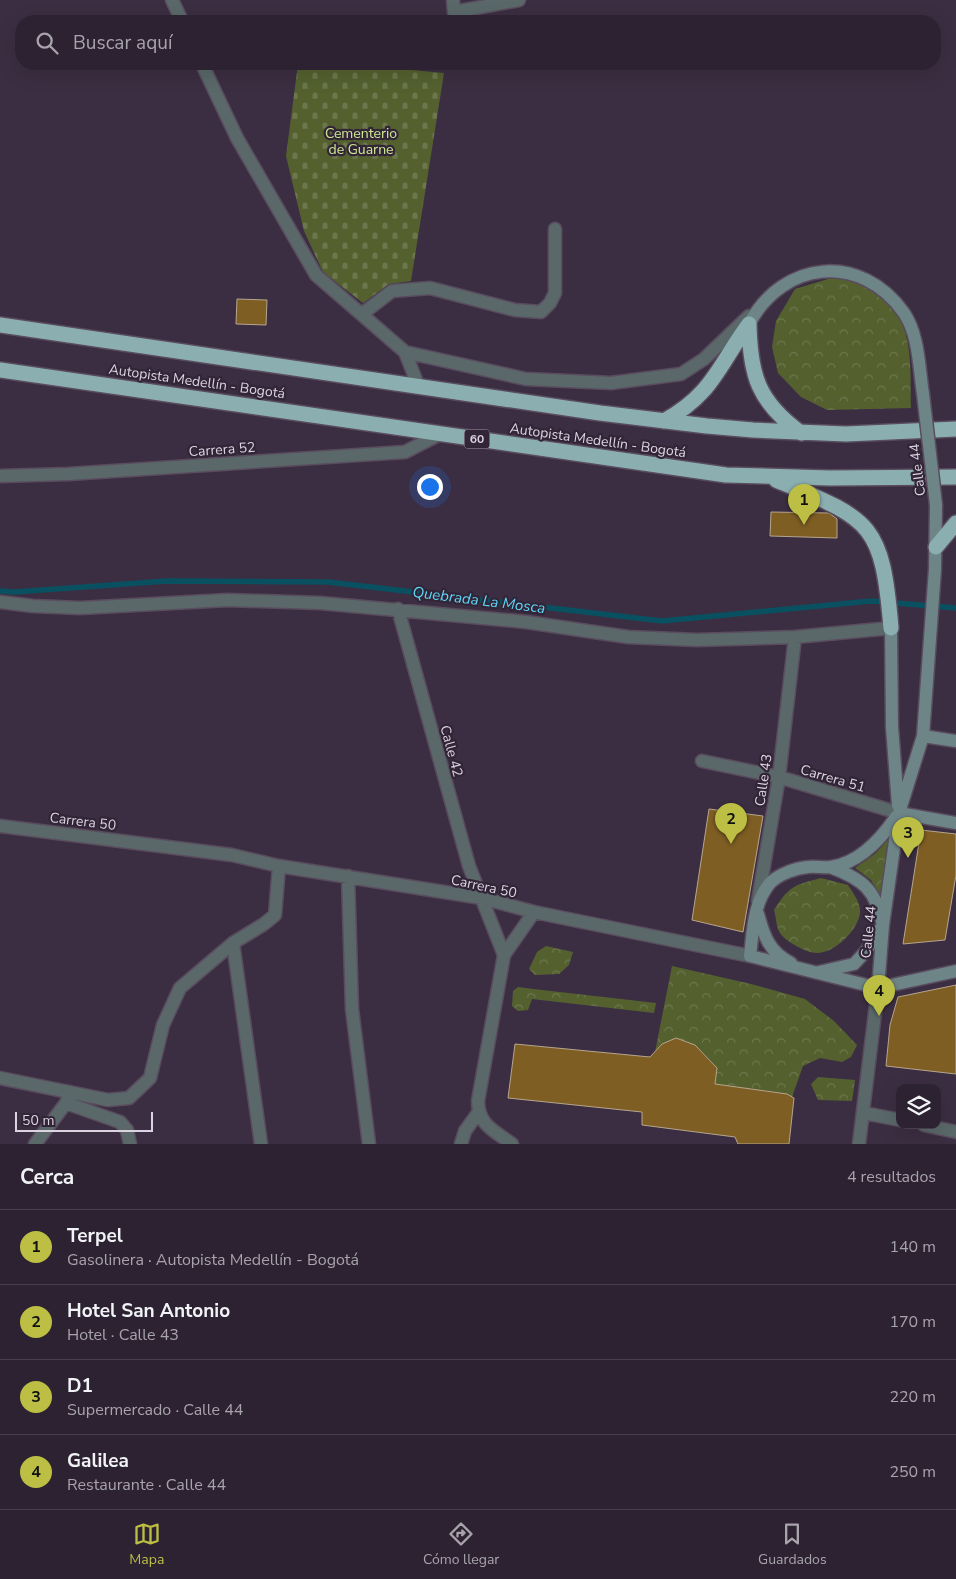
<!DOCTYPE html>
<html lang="es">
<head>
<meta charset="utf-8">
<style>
  :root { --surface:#2d2232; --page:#392f3e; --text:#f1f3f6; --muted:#a7a4ac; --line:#483f4d; --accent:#bcbf44 }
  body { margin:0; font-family:"Nunito Sans",sans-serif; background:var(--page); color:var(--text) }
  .controls { position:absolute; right:15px; bottom:15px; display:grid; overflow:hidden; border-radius:10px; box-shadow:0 5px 20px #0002 }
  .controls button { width:45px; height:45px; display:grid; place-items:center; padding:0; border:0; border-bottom:1px solid var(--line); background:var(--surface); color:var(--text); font:25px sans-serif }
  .scale { position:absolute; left:15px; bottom:12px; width:138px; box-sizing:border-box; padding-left:5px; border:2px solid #dcd3e0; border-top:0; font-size:14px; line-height:18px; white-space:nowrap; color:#dcd3e0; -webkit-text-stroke:4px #322538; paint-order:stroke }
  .you { position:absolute; left:429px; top:486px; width:18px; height:18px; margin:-12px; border:4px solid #fff; border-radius:50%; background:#1a73e8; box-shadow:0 0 0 8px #1a73e833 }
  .badge { display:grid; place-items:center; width:32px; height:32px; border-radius:50%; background:var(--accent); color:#111; font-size:16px; font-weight:700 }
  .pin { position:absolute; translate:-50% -41px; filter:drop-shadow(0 1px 2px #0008) }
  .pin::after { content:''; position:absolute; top:26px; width:18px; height:15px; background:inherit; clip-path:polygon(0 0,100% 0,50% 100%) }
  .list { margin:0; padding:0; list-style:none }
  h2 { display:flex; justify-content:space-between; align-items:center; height:65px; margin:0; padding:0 20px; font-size:21px }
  h2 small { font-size:16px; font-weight:400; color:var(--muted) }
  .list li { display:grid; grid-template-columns:32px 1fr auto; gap:15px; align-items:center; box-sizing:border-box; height:75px; padding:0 20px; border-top:1px solid var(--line) }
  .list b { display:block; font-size:19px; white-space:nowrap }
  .list p { margin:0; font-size:16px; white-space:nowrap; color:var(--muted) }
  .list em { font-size:16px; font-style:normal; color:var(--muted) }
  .icon { flex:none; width:28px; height:28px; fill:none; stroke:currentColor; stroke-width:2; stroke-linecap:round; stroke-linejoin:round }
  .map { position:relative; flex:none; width:956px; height:1144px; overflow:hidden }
  .search { position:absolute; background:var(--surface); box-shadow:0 5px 20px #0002; left:15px; right:15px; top:15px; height:55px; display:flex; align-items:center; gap:12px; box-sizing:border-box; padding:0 18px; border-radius:20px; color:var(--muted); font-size:19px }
  .sheet { height:365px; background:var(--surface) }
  nav { display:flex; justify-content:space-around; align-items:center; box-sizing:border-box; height:70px; border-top:1px solid var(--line); background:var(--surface); font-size:14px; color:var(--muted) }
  nav a { display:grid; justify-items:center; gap:2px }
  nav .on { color:var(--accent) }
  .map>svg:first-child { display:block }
</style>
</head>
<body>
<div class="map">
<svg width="956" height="1144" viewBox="0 0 956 1144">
  <defs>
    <pattern id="forest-crowns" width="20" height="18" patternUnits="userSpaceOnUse" patternTransform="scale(1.25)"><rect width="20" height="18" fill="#54612f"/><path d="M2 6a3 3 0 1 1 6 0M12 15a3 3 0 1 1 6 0" fill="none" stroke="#6c774d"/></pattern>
    <pattern id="cemetery-stones" width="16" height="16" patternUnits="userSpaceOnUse" patternTransform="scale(1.25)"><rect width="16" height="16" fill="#54612f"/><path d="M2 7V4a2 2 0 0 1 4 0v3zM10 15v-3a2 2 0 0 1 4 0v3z" fill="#6c774d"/></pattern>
  </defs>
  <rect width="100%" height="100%" fill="#3c2e42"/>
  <path fill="url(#forest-crowns)" d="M 838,276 C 848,280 861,283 871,289 C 916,316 910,363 911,408 L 827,410 L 801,397 L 778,373 L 772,347 L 776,321 L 795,289 Z
    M 890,837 L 880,895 L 871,880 L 855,868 L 876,853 Z
    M 821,878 L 848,885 C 853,893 861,903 860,913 C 858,930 835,953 817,953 C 807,953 786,942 780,933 C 776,927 776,916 774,910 C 789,886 794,885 821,878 Z
    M 546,946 L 573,952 L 569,965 L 559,974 L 535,975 L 529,969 L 537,952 Z
    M 672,966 L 751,984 L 805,999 L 834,1021 L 857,1045 L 851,1057 L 842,1062 L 820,1058 L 803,1066 L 792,1097 L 781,1093 L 715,1084 L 717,1068 C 700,1049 679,1024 655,1052 Z
    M 518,987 L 533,989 L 656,1003 L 654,1013 L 532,999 L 528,1010 L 518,1011 L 512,1006 L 513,991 Z
    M 818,1077 L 855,1080 L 852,1101 L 818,1100 L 811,1084 Z"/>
  <path fill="url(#cemetery-stones)" d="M 298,64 L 347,64 L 444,73 L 411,281 L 389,284 L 363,303 L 323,272 L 304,231 L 286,156 Z"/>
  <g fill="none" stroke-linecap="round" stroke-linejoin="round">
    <path stroke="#095060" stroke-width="5.5" d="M 0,591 L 14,592 L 167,581 L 328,582 L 662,621 L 871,601 L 956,608"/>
  </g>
  <path fill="#7f5e24" stroke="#b6a68d" d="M 237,299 L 267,300 L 266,325 L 236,324 Z
    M 771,512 L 829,513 L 837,519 L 837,538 L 770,536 Z
    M 709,809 L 763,816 L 743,932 L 692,920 Z
    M 921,830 L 956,834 L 956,875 L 945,940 L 903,944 Z
    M 956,985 L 956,1074 L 886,1066 L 890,1025 L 898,997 Z
    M 676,1038 L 695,1045 L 717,1068 L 715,1084 L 787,1094 L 794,1098 L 789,1144 L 738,1144 L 735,1137 L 642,1125 L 642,1112 L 508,1098 L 515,1044 L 650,1057 L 662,1044 Z"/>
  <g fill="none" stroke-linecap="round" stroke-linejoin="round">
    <defs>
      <path id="street" d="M 172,0 L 182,21
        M 453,0 L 454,12 L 519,0
        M 202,64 L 237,138 L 316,275 L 405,352 L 418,385
        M 362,314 L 392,291 L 430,288 L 515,310 L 541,312 L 550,303 L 555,293 L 555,229
        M 405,352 L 526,379 L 611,383 L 681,374 L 704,359 L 749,316
        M 0,476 L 68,474 L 405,452 L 442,433
        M 0,602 L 33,606 L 80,608 L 228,600 L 320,603 L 526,622 L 628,637 L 697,640 L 795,637 L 891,628
        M 398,609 L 469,866 L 504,955
        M 702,761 L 779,777 L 899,813
        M 0,826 L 232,855 L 279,866 L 482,898 L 534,912 L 750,956
        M 348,876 L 352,1009 L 369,1144
        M 758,901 L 779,777 L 795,637
        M 233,943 L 261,1144
        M 0,1078 L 108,1100 L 129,1098 L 150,1078 L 163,1025 L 180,988 L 233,943 L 264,924 L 275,915 L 279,866
        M 70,1092 L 66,1103 L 120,1122 L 127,1130 L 130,1144
        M 864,1113 L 900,1120
        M 924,1125 L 956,1132
        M 35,1144 L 66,1103
        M 461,1144 L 465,1131 L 478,1113
        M 512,1144 C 495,1131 478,1125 478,1101 L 504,955 L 534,912
        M 859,1144 L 878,988"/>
      <path id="secondary" d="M 749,324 C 783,260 861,252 904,313 C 919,335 919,368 923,394
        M 891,628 L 892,727 L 898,805
        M 923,736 L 956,741
        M 899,813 L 956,823
        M 896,817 C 881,839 859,863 831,867 C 824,868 816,866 808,867 C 796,868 779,874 770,883 C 753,903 753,932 750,956 L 878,988 L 956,971
        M 758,914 C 764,936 769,952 791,963
        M 819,972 L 854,964 L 866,951 L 883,925 C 876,890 863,879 830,867
        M 878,988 L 883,925 L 899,813 L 923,736 L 935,569 L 936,505"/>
      <path id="highway" d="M 749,324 C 750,375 758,402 801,433
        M 0,325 L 600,413 L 707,426 L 753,430 L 846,434 L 956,429
        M 0,370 L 726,475 L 830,478 L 956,477
        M 664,421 C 713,394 718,366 749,324
        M 776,480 C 871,520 882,521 891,628
        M 936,547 L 956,523"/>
    </defs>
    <use href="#street" stroke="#594c5e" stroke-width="15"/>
    <use href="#secondary" stroke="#594c5e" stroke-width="15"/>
    <use href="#highway" stroke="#594c5e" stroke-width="18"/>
    <use href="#street" stroke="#5a6869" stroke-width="12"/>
    <use href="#secondary" stroke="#6e8587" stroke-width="12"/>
    <use href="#highway" stroke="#8bafb1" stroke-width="15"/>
    <defs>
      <path id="secondary-bridge" d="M 923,394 L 936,505"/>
    </defs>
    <use href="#secondary-bridge" stroke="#594c5e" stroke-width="15" stroke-linecap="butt"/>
    <use href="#secondary-bridge" stroke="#6e8587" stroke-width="12"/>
  </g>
  <g text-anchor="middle" stroke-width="4.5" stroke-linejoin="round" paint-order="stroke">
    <rect fill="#322538" stroke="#a99fae" stroke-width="1" x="464.5" y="429.5" width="25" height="19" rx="4"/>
    <g font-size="12" font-weight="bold" fill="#dcd3e0">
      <text x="477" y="443">60</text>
    </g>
    <g font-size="14" fill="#cfe890" stroke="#322538">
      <text x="361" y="138">Cementerio<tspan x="361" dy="16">de Guarne</tspan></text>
    </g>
    <g font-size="14" fill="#dcd3e0" stroke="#322538">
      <text transform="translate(197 381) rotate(8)" y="5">Autopista Medellín - Bogotá</text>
      <text transform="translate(598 440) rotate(8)" y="5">Autopista Medellín - Bogotá</text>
      <text transform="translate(222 449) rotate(-4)" y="5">Carrera 52</text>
      <text transform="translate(917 470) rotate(-97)" y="5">Calle 44</text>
      <text transform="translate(452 751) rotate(75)" y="5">Calle 42</text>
      <text transform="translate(833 778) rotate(16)" y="5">Carrera 51</text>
      <text transform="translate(763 780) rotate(-82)" y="5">Calle 43</text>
      <text transform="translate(83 821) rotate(7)" y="5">Carrera 50</text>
      <text transform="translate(484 886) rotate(12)" y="5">Carrera 50</text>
      <text transform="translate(868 932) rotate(-84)" y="5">Calle 44</text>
    </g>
    <g font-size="15" font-style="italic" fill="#5fd8f7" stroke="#322538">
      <text transform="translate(479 600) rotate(7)" y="5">Quebrada La Mosca</text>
    </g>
  </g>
</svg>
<div class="controls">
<button><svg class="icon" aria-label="layers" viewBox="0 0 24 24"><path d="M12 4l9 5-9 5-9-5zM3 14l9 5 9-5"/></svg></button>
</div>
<div class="scale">50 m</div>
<div class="you"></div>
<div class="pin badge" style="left:804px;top:525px">1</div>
<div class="pin badge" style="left:731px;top:844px">2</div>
<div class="pin badge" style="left:908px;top:858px">3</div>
<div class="pin badge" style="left:879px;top:1016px">4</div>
<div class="search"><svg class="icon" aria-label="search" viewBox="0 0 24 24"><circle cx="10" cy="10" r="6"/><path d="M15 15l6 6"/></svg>Buscar aquí</div>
</div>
<section class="sheet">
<h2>Cerca<small>4 resultados</small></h2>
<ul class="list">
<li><span class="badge">1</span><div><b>Terpel</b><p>Gasolinera · Autopista Medellín - Bogotá</p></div><em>140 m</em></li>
<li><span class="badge">2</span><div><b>Hotel San Antonio</b><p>Hotel · Calle 43</p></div><em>170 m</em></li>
<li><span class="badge">3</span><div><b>D1</b><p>Supermercado · Calle 44</p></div><em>220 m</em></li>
<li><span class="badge">4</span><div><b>Galilea</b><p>Restaurante · Calle 44</p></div><em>250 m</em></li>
</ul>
</section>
<nav>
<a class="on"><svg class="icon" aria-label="map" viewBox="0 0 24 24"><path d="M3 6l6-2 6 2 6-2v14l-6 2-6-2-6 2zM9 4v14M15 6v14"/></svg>Mapa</a>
<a><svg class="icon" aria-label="directions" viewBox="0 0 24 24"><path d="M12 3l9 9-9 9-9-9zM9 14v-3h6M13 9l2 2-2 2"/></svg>Cómo llegar</a>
<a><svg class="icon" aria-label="saved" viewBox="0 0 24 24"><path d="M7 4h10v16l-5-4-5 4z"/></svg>Guardados</a>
</nav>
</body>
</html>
